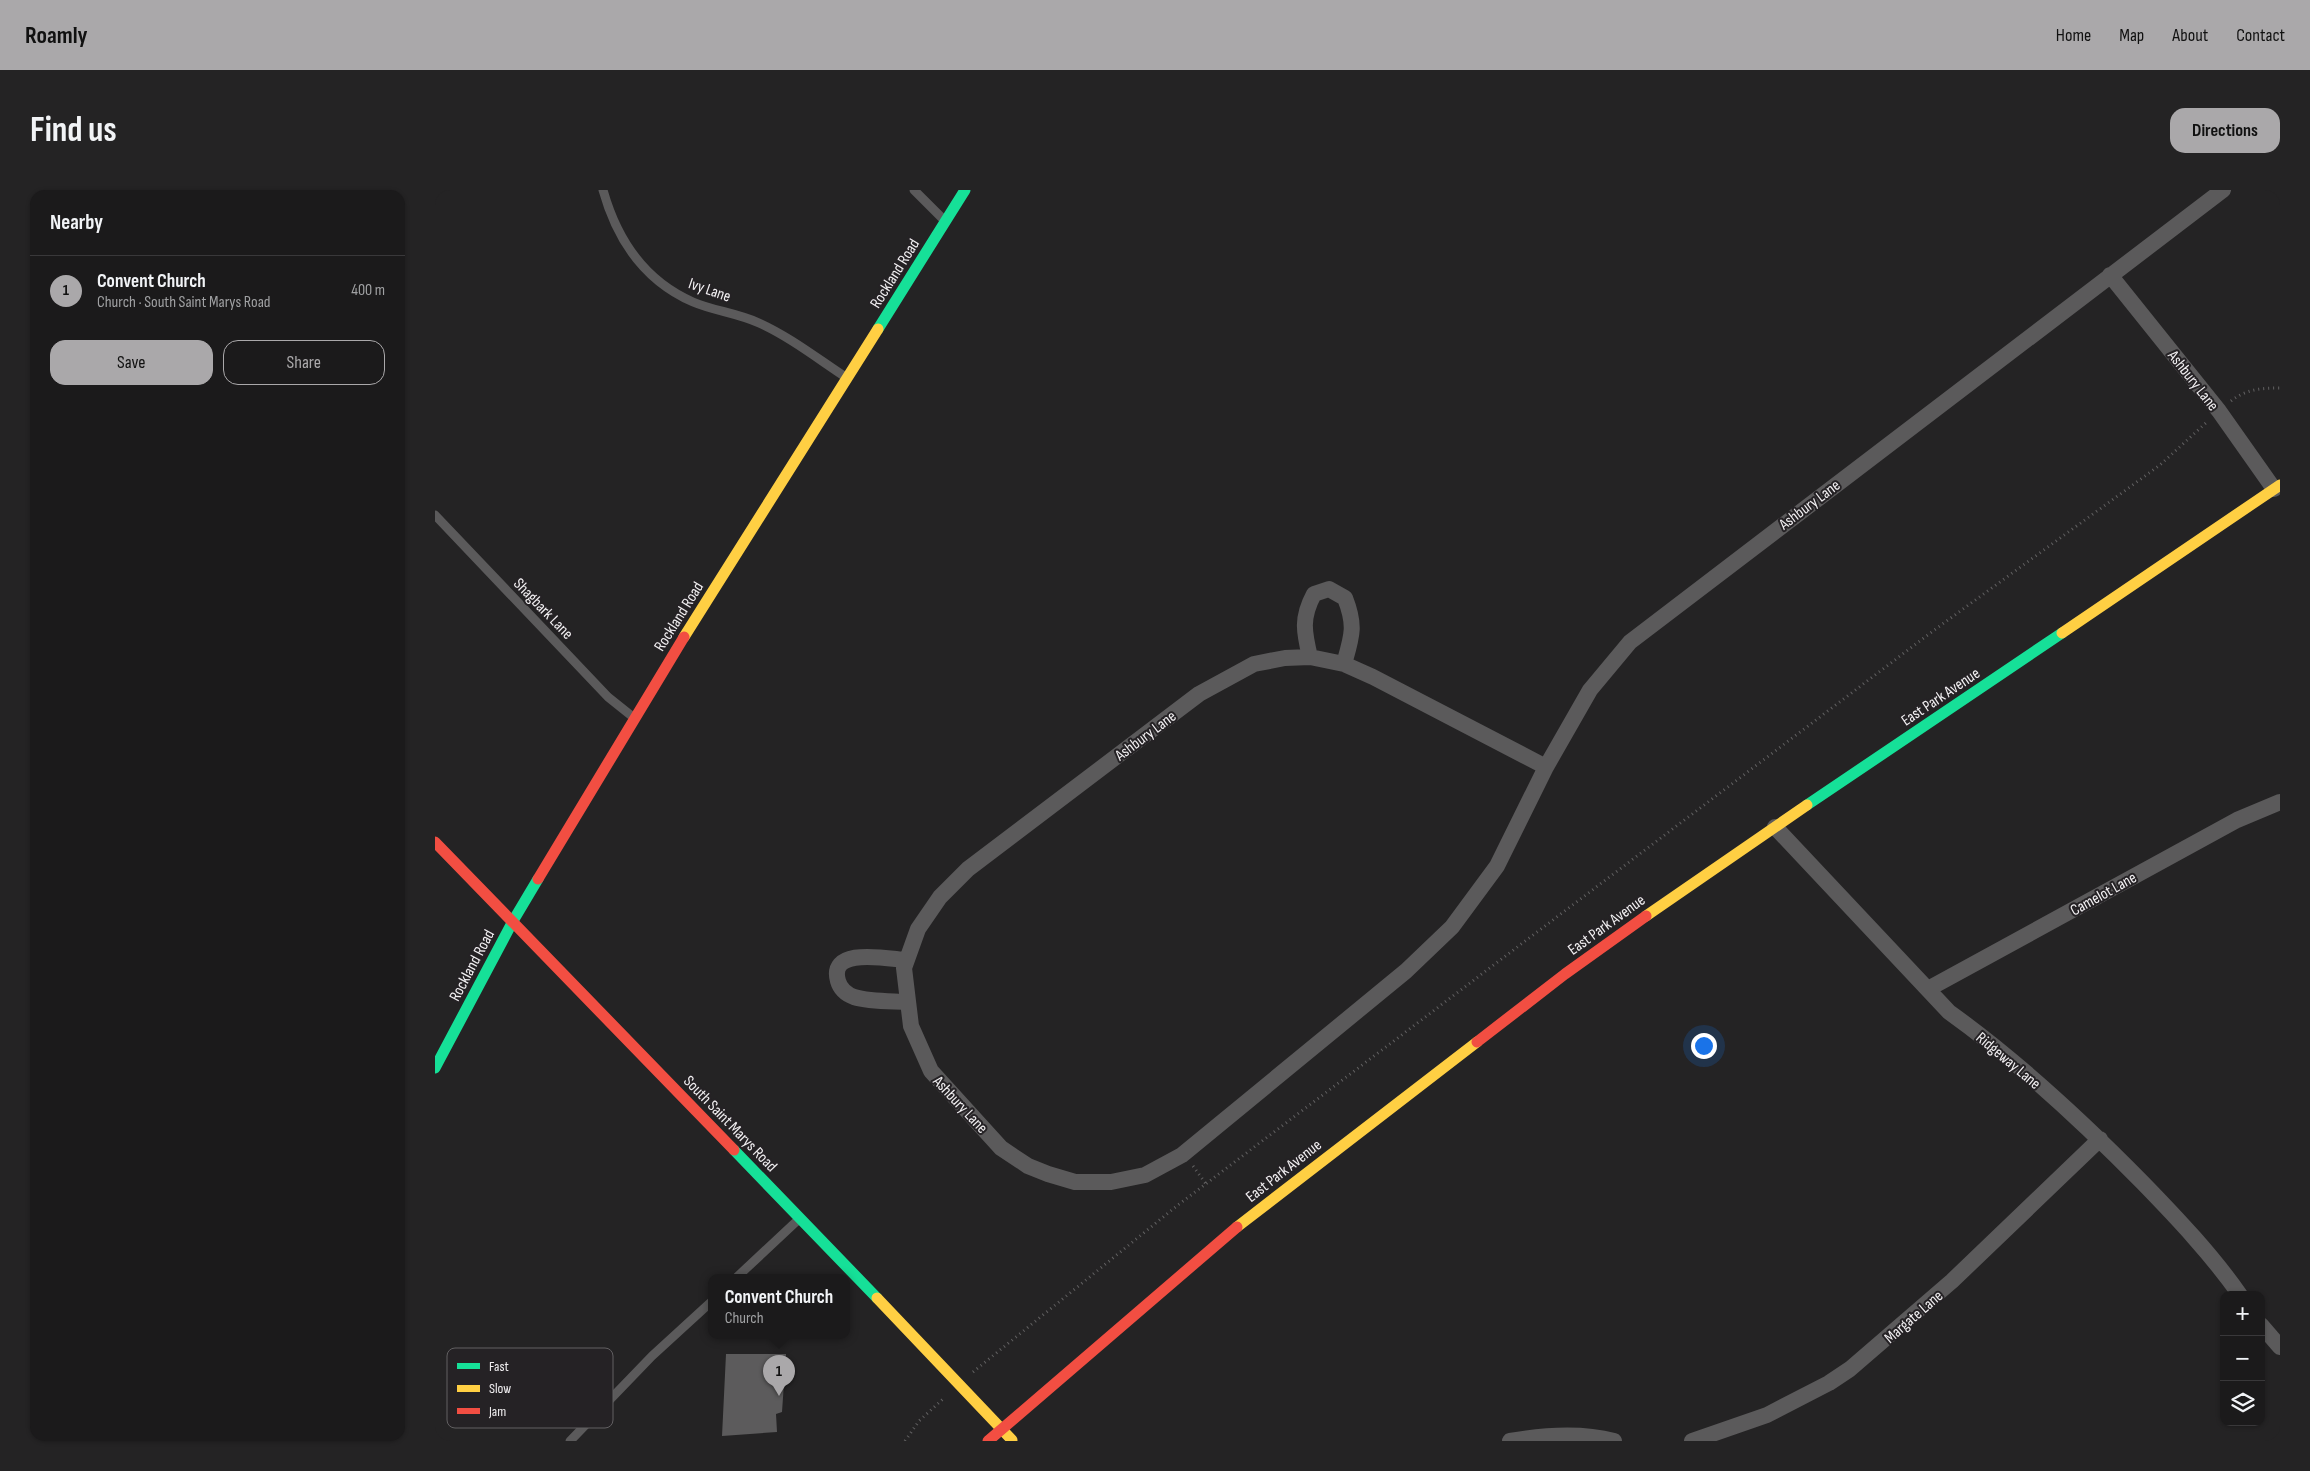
<!DOCTYPE html>
<html lang="en">
<head>
<meta charset="utf-8">
<style>
  :root { --surface:#1b1a1b; --page:#242324; --text:#f1f3f6; --muted:#a0a1a3; --line:#39383a; --accent:#aaa8aa }
  body { margin:0; font-family:"Sofia Sans Condensed",sans-serif; background:var(--page); color:var(--text) }
  .controls { position:absolute; right:15px; bottom:15px; display:grid; overflow:hidden; border-radius:10px; box-shadow:0 1px 4px #0004 }
  .controls button { width:45px; height:45px; display:grid; place-items:center; padding:0; border:0; border-bottom:1px solid var(--line); background:var(--surface); color:var(--text); font:25px sans-serif }
  .you { position:absolute; left:1268px; top:855px; width:18px; height:18px; margin:-12px; border:4px solid #fff; border-radius:50%; background:#1a73e8; box-shadow:0 0 0 8px #1a73e833 }
  .badge { display:grid; place-items:center; width:32px; height:32px; border-radius:50%; background:var(--accent); color:#111; font-size:16px; font-weight:700 }
  .pin { position:absolute; translate:-50% -41px; filter:drop-shadow(0 1px 2px #0008) }
  .pin::after { content:''; position:absolute; top:26px; width:18px; height:15px; background:inherit; clip-path:polygon(0 0,100% 0,50% 100%) }
  .popup { position:absolute; left:273px; top:1084px; width:142px; height:65px; box-sizing:border-box; display:grid; place-content:center; border-radius:10px; background:var(--surface); filter:drop-shadow(0 1px 4px #0005); font-size:16px; white-space:nowrap; color:var(--muted) }
  .popup b { font-size:19px; color:var(--text) }
  .popup::after { content:''; position:absolute; left:50%; top:100%; margin-left:-10px; border:10px solid transparent; border-top-color:var(--surface) }
  .list { margin:0; padding:0; list-style:none }
  h2 { display:flex; justify-content:space-between; align-items:center; height:65px; margin:0; padding:0 20px; font-size:21px }
  h2 small { font-size:16px; font-weight:400; color:var(--muted) }
  .list li { display:grid; grid-template-columns:32px 1fr auto; gap:15px; align-items:center; box-sizing:border-box; height:70px; padding:0 20px; border-top:1px solid var(--line) }
  .list b { display:block; font-size:19px; white-space:nowrap }
  .list p { margin:0; font-size:16px; white-space:nowrap; color:var(--muted) }
  .list em { font-size:16px; font-style:normal; color:var(--muted) }
  .actions { display:flex; gap:10px; padding:15px 20px }
  .actions a { flex:1; padding:11px 0; border:1px solid var(--accent); border-radius:15px; text-align:center; font-size:18px; color:var(--accent) }
  .actions .main { background:var(--accent); color:#111 }
  .icon { flex:none; width:28px; height:28px; fill:none; stroke:currentColor; stroke-width:2; stroke-linecap:round; stroke-linejoin:round }
  .map { position:relative; flex:none; width:1845px; height:1251px; overflow:hidden; border-radius:15px }
  header { display:flex; align-items:center; gap:30px; box-sizing:border-box; height:70px; padding:0 25px; background:var(--accent); color:#111 }
  header strong { font-size:24px }
  nav { display:flex; gap:28px; margin-inline-start:auto; font-size:18px }
  .intro { display:flex; align-items:center; justify-content:space-between; box-sizing:border-box; height:120px; padding:0 30px }
  h1 { margin:0; font-size:35px }
  .button { padding:12px 22px; border-radius:15px; background:var(--accent); color:#111; font-size:18px; font-weight:700 }
  main { display:flex; gap:30px; padding:0 30px }
  aside { flex:1; background:var(--surface); border-radius:15px; box-shadow:0 1px 4px #0004 }
  .map>svg:first-child { display:block }
</style>
</head>
<body>
<header>
<strong>Roamly</strong>
<nav><a>Home</a><a>Map</a><a>About</a><a>Contact</a></nav>
</header>
<div class="intro"><h1>Find us</h1><a class="button">Directions</a></div>
<main>
<aside>
<h2>Nearby<small></small></h2>
<ul class="list">
<li><span class="badge">1</span><div><b>Convent Church</b><p>Church · South Saint Marys Road</p></div><em>400 m</em></li>
</ul>
<div class="actions"><a class="main">Save</a><a>Share</a></div>
</aside>
<div class="map">
<svg width="1845" height="1251" viewBox="0 0 1845 1251">
  <rect width="100%" height="100%" fill="#242324"/>
  <path fill="#5c5b5c" d="M 291,1164 L 351,1164 L 347,1222 L 341,1224 L 342,1242 L 287,1246 Z"/>
  <g fill="none" stroke-linecap="round" stroke-linejoin="round">
    <path stroke="#626162" stroke-width="3" stroke-dasharray="1 4" stroke-linecap="butt" d="M 1796,211 C 1811,199 1827,198 1845,198
      M 758,976 L 771,994
      M 538,1182 L 743,1015 L 1498,441 L 1725,275 L 1773,231
      M 470,1251 L 484,1231 L 509,1208"/>
    <path stroke="#5b5a5b" stroke-width="9" d="M 168,0 C 182,50 210,91 258,112 C 279,121 302,123 324,133 C 355,147 383,169 412,188
      M 479,0 L 509,30
      M 0,325 L 173,507 L 198,527
      M 302,1087 L 364,1029
      M 135,1251 L 217,1166 L 276,1112"/>
    <path stroke="#5b5a5b" stroke-width="16" d="M 1675,85 L 1784,221 L 1839,299
      M 875,467 L 909,474 L 938,487 L 1111,577 L 1062,676 L 1017,737 L 971,781 L 747,965 L 710,985 L 676,992 L 640,992 L 613,984 L 593,976 L 566,958 L 496,881 L 476,836 L 469,778 L 483,739 L 505,707 L 533,679 L 764,504 L 819,474 L 850,468 Z
      M 875,467 C 869,442 866,428 879,404 L 894,399 L 910,408 C 921,436 917,446 909,474
      M 1111,577 L 1155,500 L 1195,452 L 1788,0
      M 1340,637 L 1514,822 C 1584,872 1648,932 1708,993 C 1742,1028 1777,1065 1805,1105
      M 471,770 C 454,769 393,756 403,791 C 405,798 411,804 419,807 C 435,812 456,811 473,812
      M 1493,799 L 1802,630 L 1845,612
      M 1826,1135 L 1845,1157
      M 1075,1251 C 1109,1245 1145,1242 1179,1251
      M 1257,1251 L 1332,1225 L 1394,1193 L 1415,1179 L 1517,1091 L 1665,949"/>
    <path stroke="#16e098" stroke-width="11" d="M 443,139 L 530,0
      M 1372,615 L 1627,443
      M 0,878 L 78,731 L 103,689
      M 299,960 L 442,1108"/>
    <path stroke="#ffcf43" stroke-width="11" d="M 1627,443 L 1845,295
      M 249,447 L 443,139
      M 1211,726 L 1372,615
      M 802,1037 L 1042,852
      M 442,1108 L 577,1250"/>
    <path stroke="#f24e42" stroke-width="11" d="M 0,652 L 299,960
      M 103,689 L 249,447
      M 1042,852 L 1130,784 L 1211,726
      M 553,1251 L 802,1037"/>
  </g>
  <g text-anchor="middle" stroke-width="4" stroke-linejoin="round" paint-order="stroke">
    <g font-size="16" fill="#f2f0f2" stroke="#252225">
      <text transform="translate(459 83) rotate(-58)" y="6">Rockland Road</text>
      <text transform="translate(275 99) rotate(19)" y="6">Ivy Lane</text>
      <text transform="translate(1759 190) rotate(52)" y="6">Ashbury Lane</text>
      <text transform="translate(1374 314) rotate(-37)" y="6">Ashbury Lane</text>
      <text transform="translate(109 418) rotate(46)" y="6">Shagbark Lane</text>
      <text transform="translate(243 426) rotate(-58)" y="6">Rockland Road</text>
      <text transform="translate(1505 506) rotate(-34)" y="6">East Park Avenue</text>
      <text transform="translate(710 545) rotate(-37)" y="6">Ashbury Lane</text>
      <text transform="translate(1668 703) rotate(-29)" y="6">Camelot Lane</text>
      <text transform="translate(1171 734) rotate(-36)" y="6">East Park Avenue</text>
      <text transform="translate(36 775) rotate(-62)" y="6">Rockland Road</text>
      <text transform="translate(1574 870) rotate(40)" y="6">Ridgeway Lane</text>
      <text transform="translate(526 914) rotate(47)" y="6">Ashbury Lane</text>
      <text transform="translate(296 933) rotate(46)" y="6">South Saint Marys Road</text>
      <text transform="translate(848 980) rotate(-38)" y="6">East Park Avenue</text>
      <text transform="translate(1478 1126) rotate(-41)" y="6">Margate Lane</text>
    </g>
  </g>
  <rect x="12" y="1158" width="166" height="80" rx="8" fill="#252225" stroke="#626062" stroke-width="1"/>
  <rect x="22" y="1173" width="23" height="6" fill="#16e098"/>
  <rect x="22" y="1195" width="23" height="7" fill="#ffcf43"/>
  <rect x="22" y="1218" width="23" height="6" fill="#f24e42"/>
  <g font-size="14" fill="#f2f0f2">
    <text x="54" y="1181">Fast</text>
    <text x="54" y="1203">Slow</text>
    <text x="54" y="1226">Jam</text>
  </g>
</svg>
<div class="controls">
<button>+</button>
<button>−</button>
<button><svg class="icon" aria-label="layers" viewBox="0 0 24 24"><path d="M12 4l9 5-9 5-9-5zM3 14l9 5 9-5"/></svg></button>
</div>
<div class="you"></div>
<div class="pin badge" style="left:344px;top:1206px">1</div>
<div class="popup"><b>Convent Church</b>Church</div>
</div>
</main>
</body>
</html>
